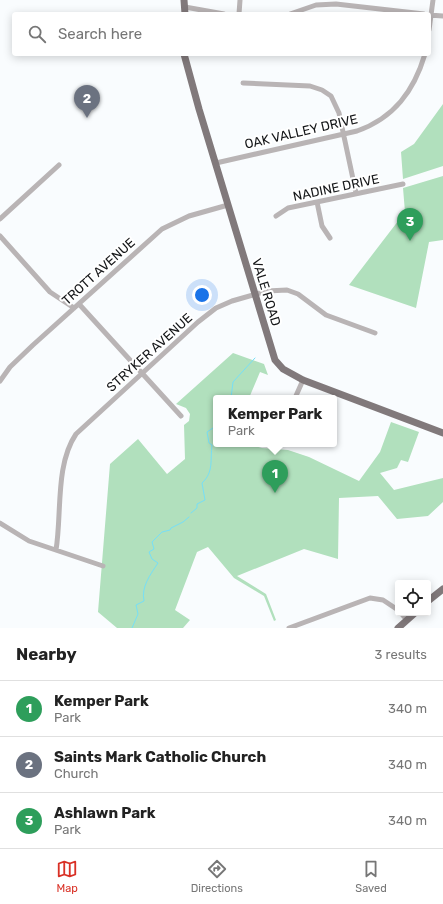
<!DOCTYPE html>
<html lang="en">
<head>
<meta charset="utf-8">
<style>
  :root { --surface:#fff; --page:#f2f2f2; --text:#222; --muted:#767676; --line:#e0e0e0; --accent:#d93025 }
  body { margin:0; font-family:Rubik,sans-serif; background:var(--page); color:var(--text) }
  .controls { position:absolute; right:12px; bottom:12px; display:grid; overflow:hidden; border-radius:4px; box-shadow:0 2px 10px #0003 }
  .controls button { width:36px; height:36px; display:grid; place-items:center; padding:0; border:0; border-bottom:1px solid var(--line); background:var(--surface); color:var(--text); font:20px sans-serif }
  .you { position:absolute; left:202px; top:295px; width:14px; height:14px; margin:-10px; border:3px solid #fff; border-radius:50%; background:#1a73e8; box-shadow:0 0 0 6px #1a73e833 }
  .badge { display:grid; place-items:center; width:26px; height:26px; border-radius:50%; background:var(--accent); color:#fff; font-size:13px; font-weight:700 }
  .pin { position:absolute; translate:-50% -33px; filter:drop-shadow(0 1px 2px #0008) }
  .pin::after { content:''; position:absolute; top:21px; width:14px; height:12px; background:inherit; clip-path:polygon(0 0,100% 0,50% 100%) }
  .popup { position:absolute; left:213px; top:395px; width:124px; height:52px; box-sizing:border-box; display:grid; place-content:center; border-radius:4px; background:var(--surface); filter:drop-shadow(0 1px 3px #0005); font-size:13px; white-space:nowrap; color:var(--muted) }
  .popup b { font-size:15px; color:var(--text) }
  .popup::after { content:''; position:absolute; left:50%; top:100%; margin-left:-8px; border:8px solid transparent; border-top-color:var(--surface) }
  .list { margin:0; padding:0; list-style:none }
  h2 { display:flex; justify-content:space-between; align-items:center; height:52px; margin:0; padding:0 16px; font-size:17px }
  h2 small { font-size:13px; font-weight:400; color:var(--muted) }
  .list li { display:grid; grid-template-columns:26px 1fr auto; gap:12px; align-items:center; box-sizing:border-box; height:56px; padding:0 16px; border-top:1px solid var(--line) }
  .list b { display:block; font-size:15px; white-space:nowrap }
  .list p { margin:0; font-size:13px; white-space:nowrap; color:var(--muted) }
  .list em { font-size:13px; font-style:normal; color:var(--muted) }
  .icon { flex:none; width:22px; height:22px; fill:none; stroke:currentColor; stroke-width:2; stroke-linecap:round; stroke-linejoin:round }
  .map { position:relative; flex:none; width:443px; height:628px; overflow:hidden }
  .search { position:absolute; background:var(--surface); box-shadow:0 2px 10px #0003; left:12px; right:12px; top:12px; height:44px; display:flex; align-items:center; gap:10px; box-sizing:border-box; padding:0 14px; border-radius:4px; color:var(--muted); font-size:15px }
  .sheet { height:220px; background:var(--surface) }
  nav { display:flex; justify-content:space-around; align-items:center; box-sizing:border-box; height:56px; border-top:1px solid var(--line); background:var(--surface); font-size:11px; color:var(--muted) }
  nav a { display:grid; justify-items:center; gap:2px }
  nav .on { color:var(--accent) }
  .map>svg:first-child { display:block }
</style>
</head>
<body>
<div class="map">
<svg width="443" height="628" viewBox="0 0 443 628">
  <rect width="100%" height="100%" fill="#f9fcfe"/>
  <path fill="#b1e0bd" d="M 443,104 L 443,166 L 403,179 L 401,152 L 414,144 Z
    M 443,176 L 443,240 L 429,242 L 416,308 L 349,285 L 405,212 L 403,188 Z
    M 233,353 L 264,364 L 268,375 L 260,372 L 249,398 L 216,398 L 216,444 L 248,444 L 262,448 L 288,450 L 309,457 L 359,481 L 380,452 L 391,422 L 419,432 L 408,462 L 401,460 L 397,468 L 380,473 L 394,490 L 443,478 L 443,502 L 428,516 L 397,519 L 378,496 L 339,498 L 338,559 L 304,549 L 237,576 L 266,594 L 276,620 L 274,621 L 264,596 L 234,578 L 208,547 L 197,552 L 175,610 L 190,620 L 183,628 L 117,628 L 98,612 L 110,464 L 138,439 L 167,474 L 185,459 L 184,425 L 189,421 L 190,414 L 186,408 L 176,404 Z"/>
  <g fill="none" stroke-linecap="round" stroke-linejoin="round">
    <path stroke="#76dff7" stroke-width="1" d="M 231,398 L 233,382 L 255,358
      M 191,513 L 197,508 L 197,504 L 205,500 L 202,483 C 214,472 210,460 212,445 L 209,443 L 207,432 L 216,426
      M 132,628 L 138,614 L 136,605 L 144,601 C 141,587 150,575 158,563 L 152,559 L 149,552 L 154,549 L 152,542 L 162,532 L 170,530 L 171,528 L 183,522 L 189,517"/>
    <path stroke="#b9b4b5" stroke-width="5" d="M 185,7 L 224,14
      M 239,14 L 240,0
      M 290,14 L 316,5 L 336,4 L 424,14
      M 429,15 L 443,16
      M 429,30 L 433,0
      M 243,83 L 310,86 L 322,90 L 331,96 L 339,113 L 356,193
      M 216,163 L 357,131 C 394,118 414,91 425,54
      M 317,202 L 322,226 L 330,238
      M 276,216 L 288,208 L 403,184
      M 0,219 L 59,165
      M 0,236 L 50,292 L 74,308
      M 79,304 L 181,416
      M 0,381 L 10,367 L 33,345 L 162,229 L 189,216 L 228,205
      M 295,398 L 303,380
      M 0,523 L 29,541 L 103,566
      M 56,550 C 62,514 55,465 76,434 L 198,322 L 216,308 L 232,301 L 267,291 L 287,290 L 298,294 L 326,315 L 375,333
      M 401,613 L 407,620
      M 289,628 L 370,598 L 383,600 L 398,610"/>
    <path stroke="#81797b" stroke-width="7" d="M 184,0 L 185,14
      M 184,54 L 199,109 L 275,360 L 283,369 L 303,380 L 443,433
      M 428,601 L 443,589
      M 398,628 L 415,613"/>
  </g>
  <g text-anchor="middle" stroke-width="4" stroke-linejoin="round" paint-order="stroke">
    <g font-size="13" fill="#151719" stroke="#fff">
      <text transform="translate(301 131) rotate(-13)" y="5">OAK VALLEY DRIVE</text>
      <text transform="translate(336 187) rotate(-12)" y="5">NADINE DRIVE</text>
      <text transform="translate(98 271) rotate(-42)" y="5">TROTT AVENUE</text>
      <text transform="translate(267 292) rotate(73)" y="5">VALE ROAD</text>
      <text transform="translate(149 352) rotate(-42)" y="5">STRYKER AVENUE</text>
    </g>
  </g>
</svg>
<div class="controls">
<button><svg class="icon" aria-label="locate" viewBox="0 0 24 24"><circle cx="12" cy="12" r="6"/><path d="M12 2v4M12 18v4M2 12h4M18 12h4"/></svg></button>
</div>
<div class="you"></div>
<div class="pin badge" style="left:275px;top:493px;background:#2e9e5b">1</div>
<div class="popup"><b>Kemper Park</b>Park</div>
<div class="pin badge" style="left:87px;top:118px;background:#6b7280">2</div>
<div class="pin badge" style="left:410px;top:241px;background:#2e9e5b">3</div>
<div class="search"><svg class="icon" aria-label="search" viewBox="0 0 24 24"><circle cx="10" cy="10" r="6"/><path d="M15 15l6 6"/></svg>Search here</div>
</div>
<section class="sheet">
<h2>Nearby<small>3 results</small></h2>
<ul class="list">
<li><span class="badge" style="background:#2e9e5b">1</span><div><b>Kemper Park</b><p>Park</p></div><em>340 m</em></li>
<li><span class="badge" style="background:#6b7280">2</span><div><b>Saints Mark Catholic Church</b><p>Church</p></div><em>340 m</em></li>
<li><span class="badge" style="background:#2e9e5b">3</span><div><b>Ashlawn Park</b><p>Park</p></div><em>340 m</em></li>
</ul>
</section>
<nav>
<a class="on"><svg class="icon" aria-label="map" viewBox="0 0 24 24"><path d="M3 6l6-2 6 2 6-2v14l-6 2-6-2-6 2zM9 4v14M15 6v14"/></svg>Map</a>
<a><svg class="icon" aria-label="directions" viewBox="0 0 24 24"><path d="M12 3l9 9-9 9-9-9zM9 14v-3h6M13 9l2 2-2 2"/></svg>Directions</a>
<a><svg class="icon" aria-label="saved" viewBox="0 0 24 24"><path d="M7 4h10v16l-5-4-5 4z"/></svg>Saved</a>
</nav>
</body>
</html>
